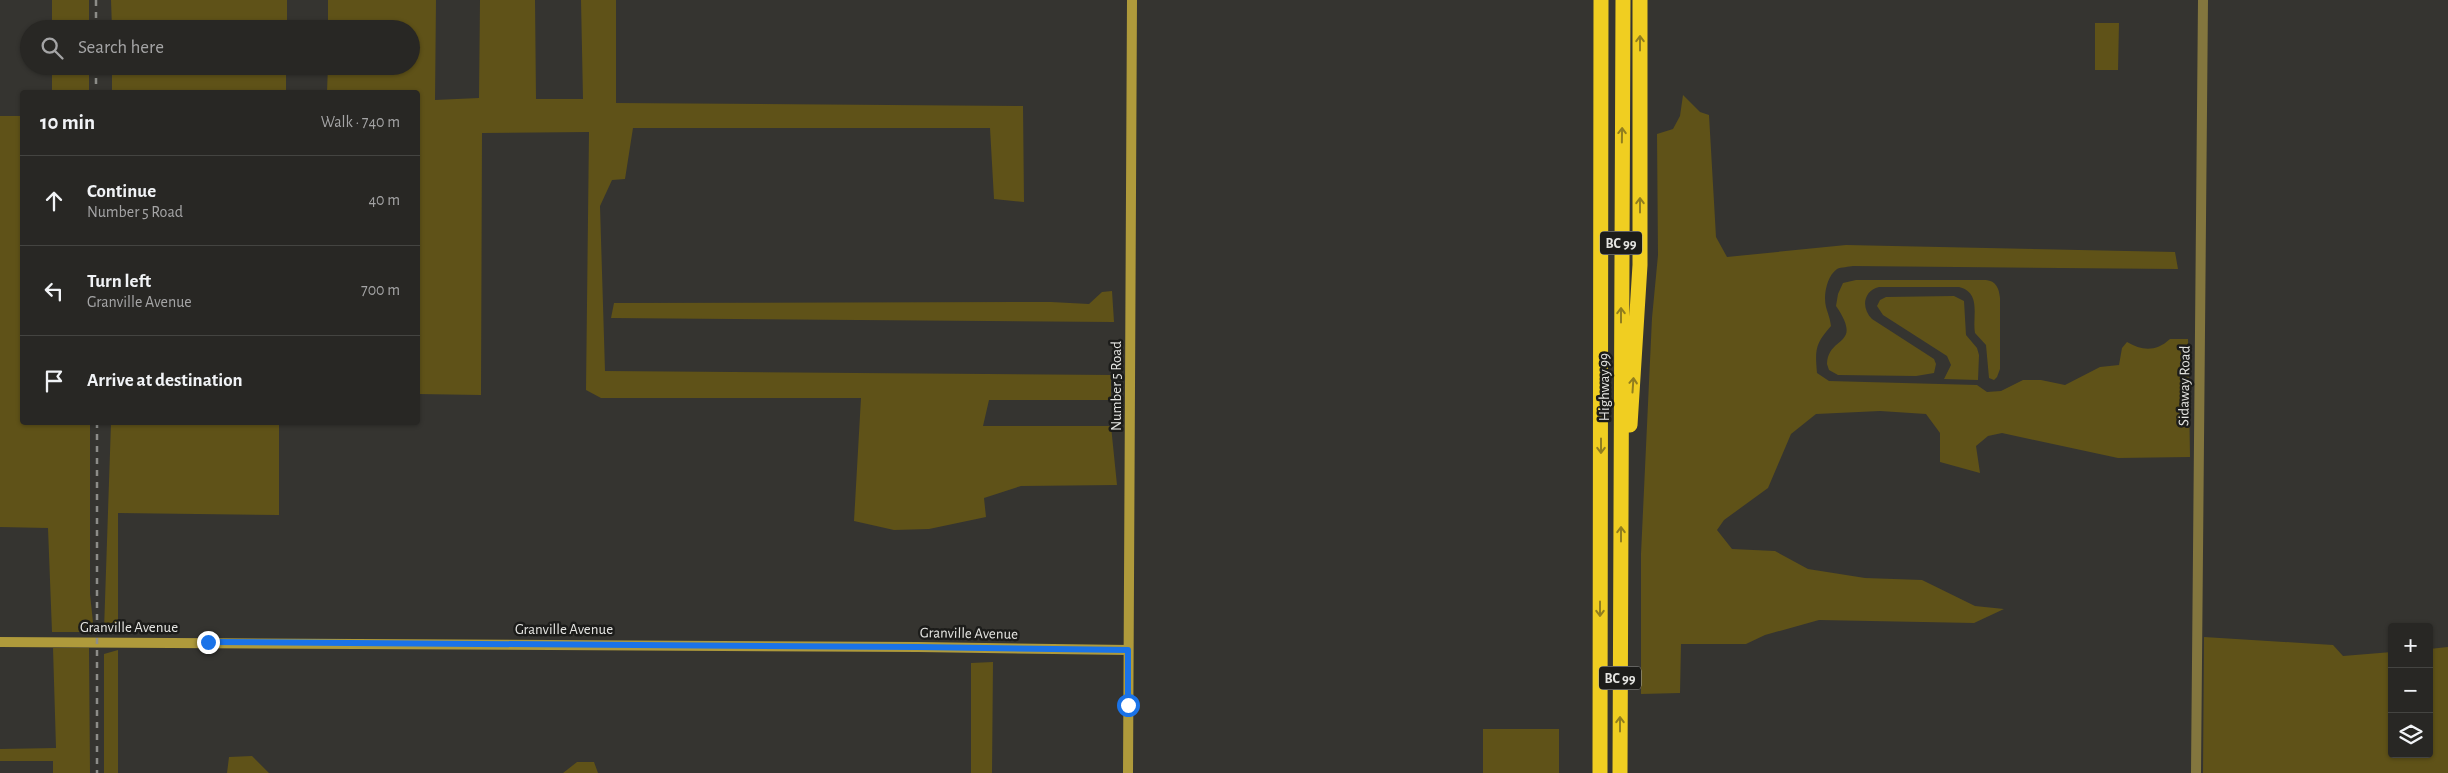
<!DOCTYPE html>
<html lang="en">
<head>
<meta charset="utf-8">
<style>
  :root { --surface:#282724; --page:#343331; --text:#f1f3f6; --muted:#a5a5a6; --line:#444441 }
  body { margin:0; font-family:"Alegreya Sans",sans-serif; background:var(--page); color:var(--text) }
  .controls { position:absolute; right:15px; bottom:15px; display:grid; overflow:hidden; border-radius:5px; box-shadow:0 1px 4px #0004 }
  .controls button { width:45px; height:45px; display:grid; place-items:center; padding:0; border:0; border-bottom:1px solid var(--line); background:var(--surface); color:var(--text); font:25px sans-serif }
  .stop { position:absolute; width:15px; height:15px; margin:-11px; border:4px solid #1a73e8; border-radius:50%; background:#fff }
  .stop.end { background:#1a73e8; border-color:#fff; box-shadow:0 1px 5px #0008 }
  .list { margin:0; padding:0; list-style:none }
  h2 { display:flex; justify-content:space-between; align-items:center; height:65px; margin:0; padding:0 20px; font-size:21px }
  h2 small { font-size:16px; font-weight:400; color:var(--muted) }
  .list li { display:grid; grid-template-columns:32px 1fr auto; gap:15px; align-items:center; box-sizing:border-box; height:90px; padding:0 20px; border-top:1px solid var(--line) }
  .list b { display:block; font-size:19px; white-space:nowrap }
  .list p { margin:0; font-size:16px; white-space:nowrap; color:var(--muted) }
  .list em { font-size:16px; font-style:normal; color:var(--muted) }
  .icon { flex:none; width:28px; height:28px; fill:none; stroke:currentColor; stroke-width:2; stroke-linecap:round; stroke-linejoin:round }
  .map { position:relative; flex:none; width:2448px; height:773px; overflow:hidden }
  .search { position:absolute; background:var(--surface); box-shadow:0 1px 4px #0004; left:20px; top:20px; width:400px; height:55px; display:flex; align-items:center; gap:12px; box-sizing:border-box; padding:0 18px; border-radius:28px; color:var(--muted); font-size:19px }
  .panel { position:absolute; background:var(--surface); box-shadow:0 1px 4px #0004; left:20px; top:90px; width:400px; height:335px; border-radius:5px }
  .map>svg:first-child { display:block }
</style>
</head>
<body>
<div class="map">
<svg width="2448" height="773" viewBox="0 0 2448 773">
  <rect width="100%" height="100%" fill="#353430"/>
  <path fill="#5f5218" d="M 52,0 L 89,0 L 89,29 L 52,29 Z
    M 111,0 L 287,0 L 287,29 L 112,29 Z
    M 328,0 L 436,0 L 435,100 L 479,98 L 480,0 L 535,0 L 536,99 L 583,99 L 581,0 L 616,0 L 616,103 L 1023,106 L 1024,202 L 994,199 L 990,128 L 633,128 L 625,179 L 612,180 L 600,206 L 605,371 L 1111,375 L 1111,400 L 989,400 L 983,426 L 1111,426 L 1117,485 L 1021,486 L 984,498 L 986,517 L 929,529 L 894,530 L 854,521 L 861,398 L 601,398 L 586,390 L 589,132 L 482,133 L 481,395 L 418,394 L 418,92 L 327,92 L 328,66 L 411,66 L 411,29 L 328,29 Z
    M 2095,23 L 2119,23 L 2118,70 L 2095,70 Z
    M 52,66 L 89,66 L 89,92 L 52,92 Z
    M 112,66 L 286,66 L 286,92 L 112,92 Z
    M 1683,95 L 1700,112 L 1709,115 L 1716,237 L 1727,257 L 1846,245 L 2175,252 L 2178,269 L 1853,266 C 1849,267 1841,267 1837,269 C 1827,276 1823,295 1826,307 C 1828,314 1830,318 1831,326 C 1815,344 1815,350 1817,373 L 1829,381 L 1977,385 L 1987,392 L 2001,391 L 2023,380 L 2041,380 L 2065,385 L 2100,367 L 2119,365 L 2122,348 L 2127,342 C 2142,351 2156,352 2170,339 L 2188,339 L 2190,457 L 2118,458 L 2002,433 L 1988,436 L 1976,446 L 1980,473 L 1940,462 L 1940,433 L 1926,414 L 1880,411 L 1816,414 L 1791,434 L 1768,488 L 1724,520 L 1717,530 L 1732,549 L 1775,551 L 1808,569 L 1865,578 L 1922,580 L 1975,606 L 2004,609 L 1974,623 L 1819,620 L 1765,635 L 1746,644 L 1681,644 L 1680,693 L 1641,694 L 1641,554 L 1652,318 L 1658,255 L 1657,134 L 1673,129 L 1680,116 Z
    M 0,116 L 22,116 L 22,422 L 90,423 L 90,594 L 94,632 L 52,632 L 48,528 L 0,527 Z
    M 1856,280 L 1986,280 C 1996,281 1999,288 2000,298 L 2000,369 L 1997,377 L 1994,380 L 1989,378 L 1986,345 L 1975,333 C 1972,316 1982,293 1959,287 L 1879,287 C 1863,291 1861,308 1872,319 L 1934,359 L 1936,364 L 1934,373 L 1916,376 L 1838,375 L 1829,370 L 1827,364 C 1828,335 1864,347 1836,306 L 1838,294 L 1843,283 Z
    M 1112,291 L 1114,322 L 611,318 L 614,303 L 1051,302 L 1089,304 L 1102,292 Z
    M 1954,296 L 1964,301 L 1966,335 L 1977,348 L 1979,355 L 1978,380 L 1944,379 L 1951,365 L 1947,356 L 1883,315 L 1877,306 L 1880,300 L 1886,297 Z
    M 111,423 L 279,423 L 279,515 L 118,513 L 118,631 L 104,630 Z
    M 2204,637 L 2333,645 L 2343,656 L 2392,652 L 2392,754 L 2429,754 L 2429,649 L 2448,647 L 2448,773 L 2203,773 Z
    M 53,648 L 89,648 L 90,773 L 53,773 L 53,761 L 0,761 L 0,749 L 56,748 Z
    M 118,650 L 118,773 L 104,773 L 104,654 Z
    M 993,662 L 992,773 L 971,773 L 971,663 Z
    M 1483,729 L 1559,729 L 1559,773 L 1483,773 Z
    M 252,756 L 269,773 L 227,773 L 229,757 Z
    M 577,762 L 594,762 L 598,773 L 563,773 Z"/>
  <g fill="none" stroke-linecap="round" stroke-linejoin="round">
    <path stroke="#83763e" stroke-width="10" d="M 2196,773 L 2203,0"/>
    <path stroke="#af9a3b" stroke-width="10" d="M 0,642 L 918,647 L 1128,650
      M 1128,773 L 1132,0"/>
    <path stroke="#f0ce21" stroke-width="15" d="M 1630,425 L 1640,265 L 1640,0
      M 1600,773 L 1601,0
      M 1620,773 L 1623,0"/>
    <path stroke="#8d8d89" stroke-width="2.5" stroke-dasharray="6 6" stroke-linecap="butt" d="M 96,0 L 96,29
      M 96,66 L 96,92
      M 97,422 L 97,773"/>
  </g>
  <defs><path id="oneway-shaft" d="M-6 0H5M1.5-3L5.5 0L1.5 3" fill="none" stroke-width="1.6" stroke-linecap="round" stroke-linejoin="round" transform="scale(1.25)"/></defs>
  <g stroke="#917e1e">
    <use href="#oneway-shaft" transform="translate(1640 43) rotate(-90)"/>
    <use href="#oneway-shaft" transform="translate(1622 135) rotate(-89)"/>
    <use href="#oneway-shaft" transform="translate(1640 205) rotate(-90)"/>
    <use href="#oneway-shaft" transform="translate(1621 315) rotate(-90)"/>
    <use href="#oneway-shaft" transform="translate(1633 385) rotate(-86)"/>
    <use href="#oneway-shaft" transform="translate(1601 446) rotate(90)"/>
    <use href="#oneway-shaft" transform="translate(1621 534) rotate(-90)"/>
    <use href="#oneway-shaft" transform="translate(1600 609) rotate(90)"/>
    <use href="#oneway-shaft" transform="translate(1620 724) rotate(-90)"/>
  </g>
  <g fill="none" stroke-linecap="round" stroke-linejoin="round">
    <path stroke="#1a73e8" stroke-width="6" d="M 208,642 L 918,647 L 1128,650 L 1128,705"/>
  </g>
  <g text-anchor="middle" stroke-width="5" stroke-linejoin="round" paint-order="stroke">
    <g fill="#1c1c1a" stroke="#a9a9a6" stroke-width="1">
      <rect x="1600" y="231.5" width="42" height="23" rx="4"/>
      <rect x="1599" y="666.5" width="42" height="23" rx="4"/>
    </g>
    <g font-size="14" font-weight="bold" fill="#e5e5e2">
      <text x="1621" y="248">BC 99</text>
      <text x="1620" y="683">BC 99</text>
    </g>
    <g font-size="15" fill="#e5e5e2" stroke="#1c1c1a">
      <text transform="translate(1116 386) rotate(-90)" y="5">Number 5 Road</text>
      <text transform="translate(2184 386) rotate(-89)" y="5">Sidaway Road</text>
      <text transform="translate(1604 387) rotate(-90)" y="5">Highway 99</text>
      <text x="129" y="632">Granville Avenue</text>
      <text x="564" y="634">Granville Avenue</text>
      <text transform="translate(969 633) rotate(1)" y="5">Granville Avenue</text>
    </g>
  </g>
</svg>
<div class="controls">
<button>+</button>
<button>−</button>
<button><svg class="icon" aria-label="layers" viewBox="0 0 24 24"><path d="M12 4l9 5-9 5-9-5zM3 14l9 5 9-5"/></svg></button>
</div>
<div class="stop" style="left:1128px;top:705px"></div>
<div class="stop end" style="left:208px;top:642px"></div>
<div class="search"><svg class="icon" aria-label="search" viewBox="0 0 24 24"><circle cx="10" cy="10" r="6"/><path d="M15 15l6 6"/></svg>Search here</div>
<section class="panel">
<h2>10 min<small>Walk · 740 m</small></h2>
<ul class="list">
<li><svg class="icon" aria-label="ahead" viewBox="0 0 24 24"><path d="M12 20V5M6 11l6-6 6 6"/></svg><div><b>Continue</b><p>Number 5 Road</p></div><em>40 m</em></li>
<li><svg class="icon" aria-label="left" viewBox="0 0 24 24"><path d="M17 20v-9H6M10 6l-5 5 5 5"/></svg><div><b>Turn left</b><p>Granville Avenue</p></div><em>700 m</em></li>
<li><svg class="icon" aria-label="arrive" viewBox="0 0 24 24"><path d="M6 21V4h12l-3 4 3 4H6"/></svg><div><b>Arrive at destination</b></div></li>
</ul>
</section>
</div>
</body>
</html>
